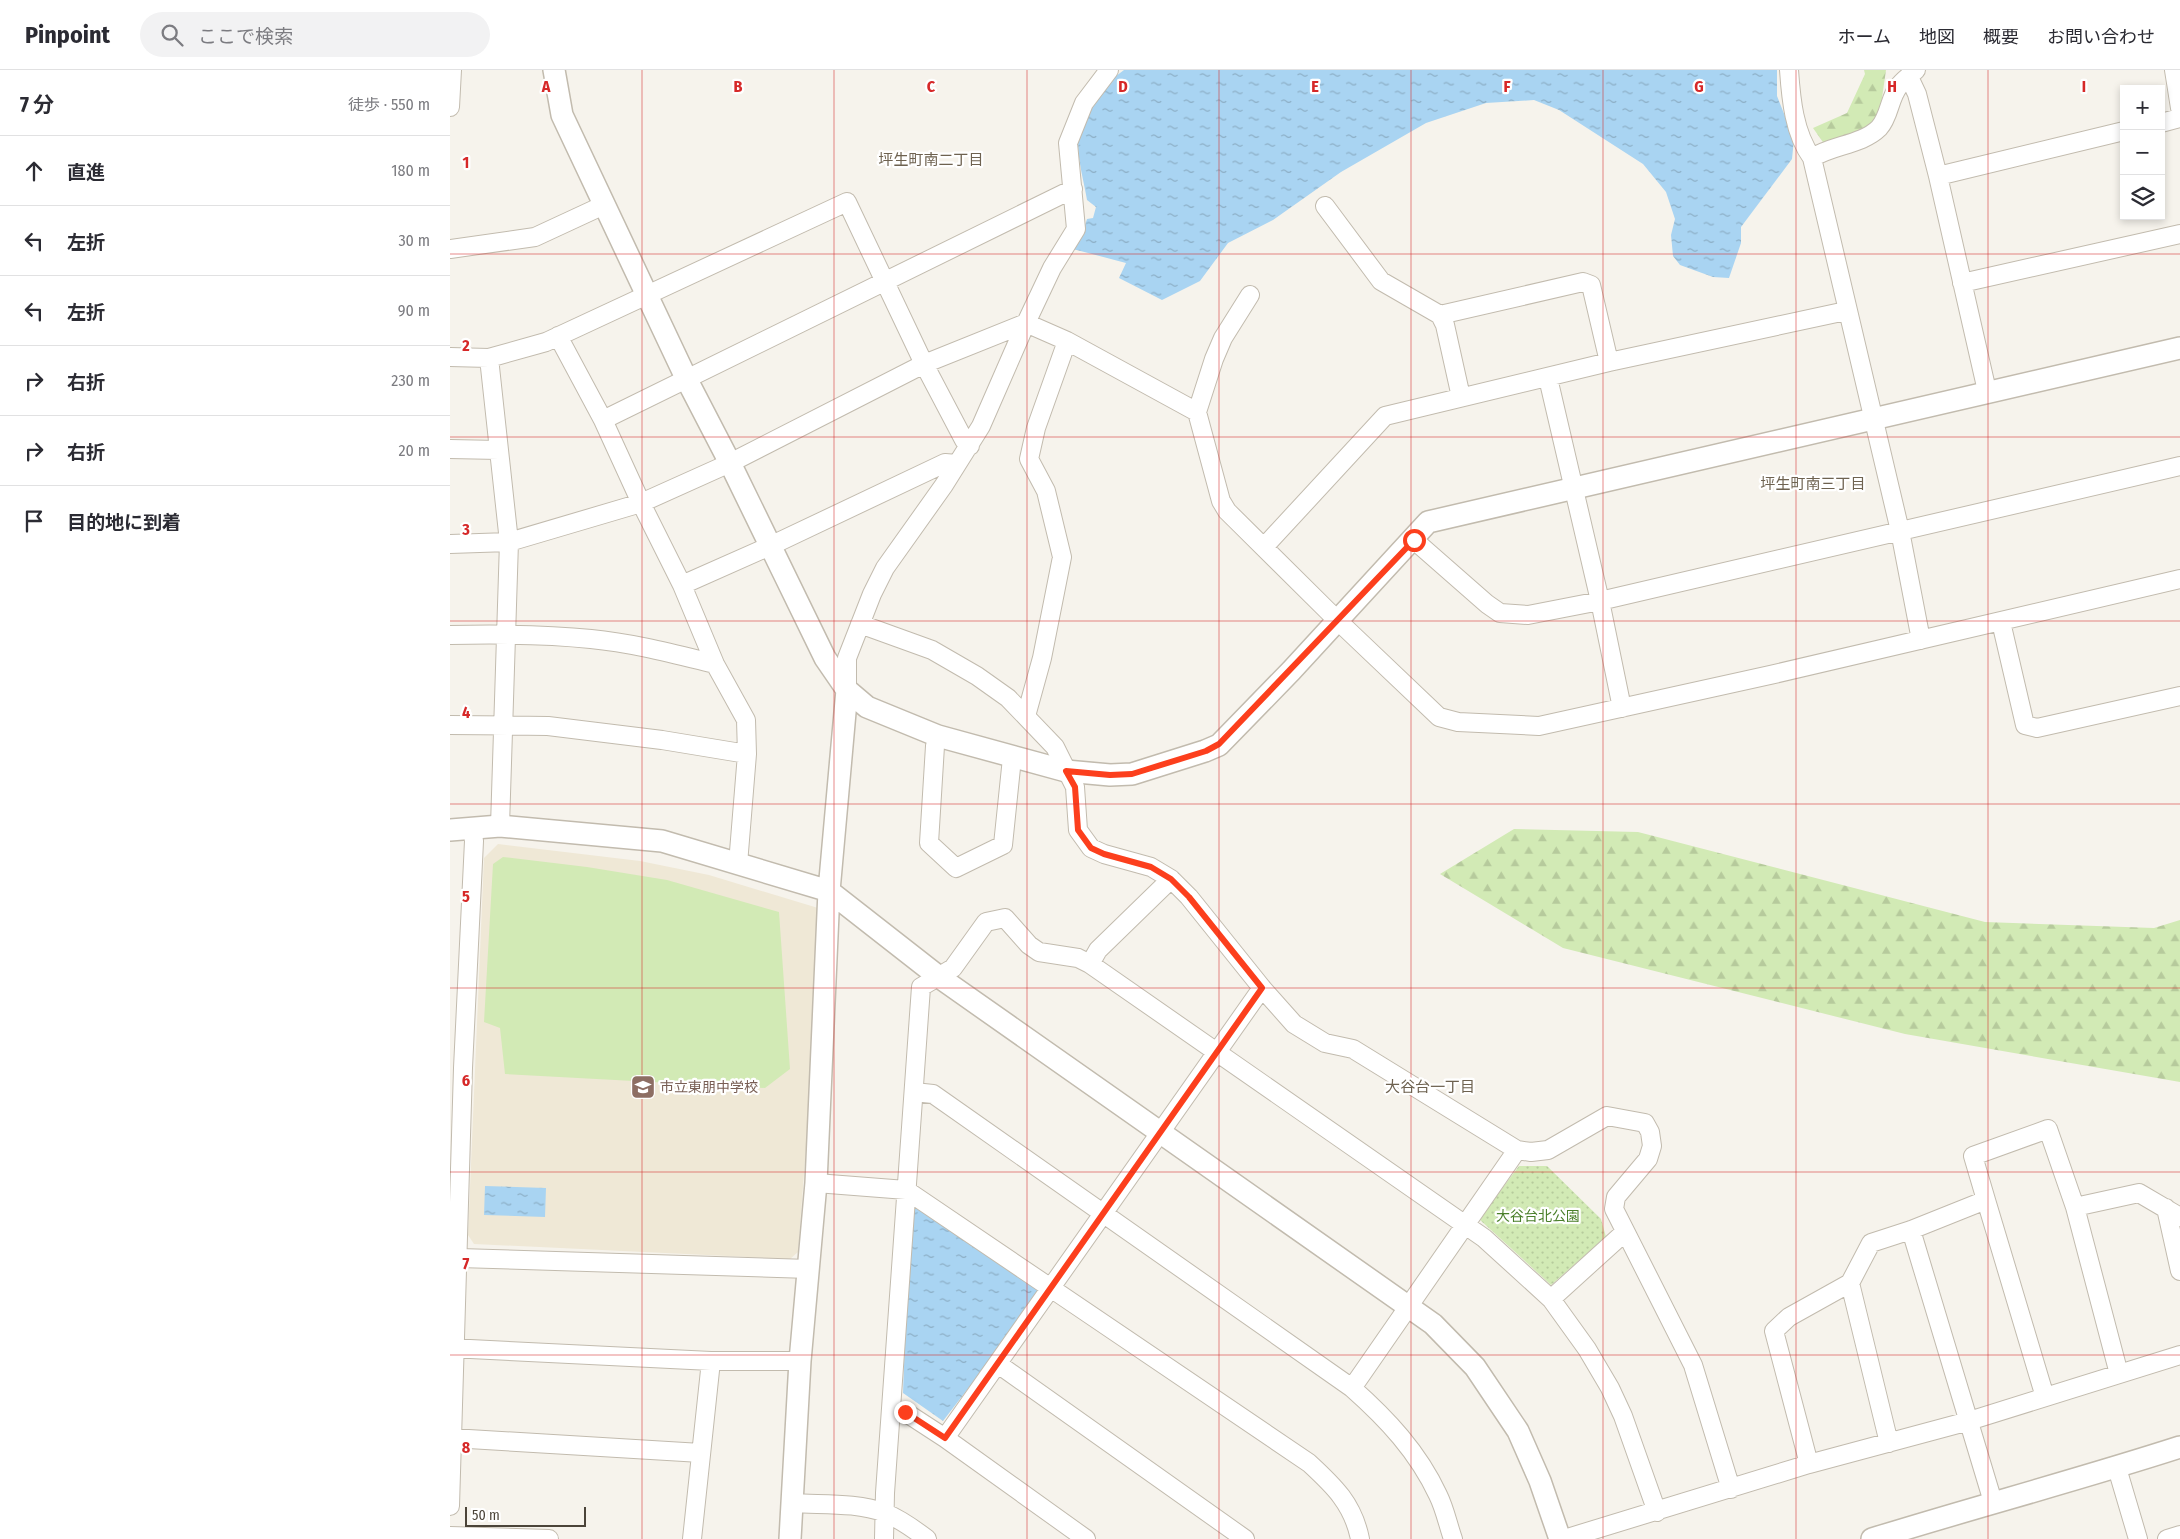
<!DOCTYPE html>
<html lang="ja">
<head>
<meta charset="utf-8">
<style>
  :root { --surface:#fff; --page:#f2f2f3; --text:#2b2b33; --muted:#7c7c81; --line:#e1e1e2 }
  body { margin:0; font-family:"Fira Sans Condensed","Noto Sans JP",sans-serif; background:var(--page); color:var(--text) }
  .controls { position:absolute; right:15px; top:15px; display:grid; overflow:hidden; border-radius:0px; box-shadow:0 2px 8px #0003 }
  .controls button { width:45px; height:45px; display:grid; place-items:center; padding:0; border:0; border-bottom:1px solid var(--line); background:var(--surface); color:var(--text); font:25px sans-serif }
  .scale { position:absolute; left:15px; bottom:12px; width:121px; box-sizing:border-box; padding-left:5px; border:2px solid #4b4439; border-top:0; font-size:14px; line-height:18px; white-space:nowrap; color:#4b4439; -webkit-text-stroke:4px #fff; paint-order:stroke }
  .stop { position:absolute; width:15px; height:15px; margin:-11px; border:4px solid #fc3f1d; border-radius:50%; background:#fff }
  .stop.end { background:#fc3f1d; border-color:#fff; box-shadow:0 1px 5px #0008 }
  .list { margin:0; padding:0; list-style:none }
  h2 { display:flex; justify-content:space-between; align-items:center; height:65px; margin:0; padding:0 20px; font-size:21px }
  h2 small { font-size:16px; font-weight:400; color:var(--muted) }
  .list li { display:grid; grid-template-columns:32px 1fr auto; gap:15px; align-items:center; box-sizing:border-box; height:70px; padding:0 20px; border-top:1px solid var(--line) }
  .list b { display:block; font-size:19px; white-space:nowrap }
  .list em { font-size:16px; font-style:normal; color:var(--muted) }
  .icon { flex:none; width:28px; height:28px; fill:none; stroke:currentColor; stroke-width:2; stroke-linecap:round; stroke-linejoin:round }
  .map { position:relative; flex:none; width:1730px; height:1469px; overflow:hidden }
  header { display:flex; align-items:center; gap:30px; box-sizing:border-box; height:70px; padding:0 25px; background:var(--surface); border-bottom:1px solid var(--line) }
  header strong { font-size:24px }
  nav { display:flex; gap:28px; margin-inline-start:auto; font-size:18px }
  .search { width:350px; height:45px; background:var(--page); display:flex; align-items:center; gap:12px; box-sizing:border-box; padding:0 18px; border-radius:28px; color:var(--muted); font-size:19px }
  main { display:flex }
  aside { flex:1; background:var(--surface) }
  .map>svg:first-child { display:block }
</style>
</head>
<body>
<header>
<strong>Pinpoint</strong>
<div class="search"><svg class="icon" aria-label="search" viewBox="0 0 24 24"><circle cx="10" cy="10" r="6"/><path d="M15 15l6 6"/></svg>ここで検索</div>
<nav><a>ホーム</a><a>地図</a><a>概要</a><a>お問い合わせ</a></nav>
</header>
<main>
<aside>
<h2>7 分<small>徒歩 · 550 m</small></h2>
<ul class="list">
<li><svg class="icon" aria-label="ahead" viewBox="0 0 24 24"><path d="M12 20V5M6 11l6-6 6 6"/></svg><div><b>直進</b></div><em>180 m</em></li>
<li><svg class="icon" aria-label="left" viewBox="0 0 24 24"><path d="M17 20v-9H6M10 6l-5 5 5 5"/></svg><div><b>左折</b></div><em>30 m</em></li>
<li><svg class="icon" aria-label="left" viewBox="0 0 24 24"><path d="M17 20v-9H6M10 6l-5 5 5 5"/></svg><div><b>左折</b></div><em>90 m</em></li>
<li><svg class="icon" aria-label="right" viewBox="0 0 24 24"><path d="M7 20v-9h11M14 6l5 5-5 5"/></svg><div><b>右折</b></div><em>230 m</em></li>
<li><svg class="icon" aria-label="right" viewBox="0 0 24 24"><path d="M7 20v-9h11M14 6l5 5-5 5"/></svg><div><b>右折</b></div><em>20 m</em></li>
<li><svg class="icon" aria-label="arrive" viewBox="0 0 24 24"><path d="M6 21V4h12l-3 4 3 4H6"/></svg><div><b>目的地に到着</b></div></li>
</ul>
</aside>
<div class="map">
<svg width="1730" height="1469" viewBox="0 0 1730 1469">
  <defs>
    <pattern id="green-dots" width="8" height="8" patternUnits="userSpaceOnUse" patternTransform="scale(1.25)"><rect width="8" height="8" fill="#d2eab5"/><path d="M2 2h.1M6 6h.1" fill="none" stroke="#b6ca9c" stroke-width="1.8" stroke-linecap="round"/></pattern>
    <pattern id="forest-firs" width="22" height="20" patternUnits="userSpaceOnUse" patternTransform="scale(1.25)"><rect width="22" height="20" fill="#d2eab5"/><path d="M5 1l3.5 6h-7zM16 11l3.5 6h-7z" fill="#b6ca9c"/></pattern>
    <pattern id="water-ripples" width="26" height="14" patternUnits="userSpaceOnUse" patternTransform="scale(1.25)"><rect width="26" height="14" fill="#a9d4f2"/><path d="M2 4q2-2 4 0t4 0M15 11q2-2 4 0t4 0" fill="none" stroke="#8caec5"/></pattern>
  </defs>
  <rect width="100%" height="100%" fill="#f6f3ec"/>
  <path fill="#efe8d6" d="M 48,774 L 190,791 L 259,805 L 368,838 L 372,869 L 348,1182 L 340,1189 L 24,1174 L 18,1165 L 34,788 Z"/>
  <path fill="url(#green-dots)" d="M 1069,1096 L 1097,1096 L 1151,1149 L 1156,1167 L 1101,1215 L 1029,1149 Z"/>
  <path fill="url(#forest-firs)" d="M 1414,0 L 1436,0 L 1430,42 L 1421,58 L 1375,75 L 1363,58 L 1397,43 L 1415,4 Z
    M 1064,759 L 1188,762 L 1535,852 L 1704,858 L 1730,850 L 1730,1012 L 1455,964 L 1113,878 L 990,804 Z"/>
  <path fill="#d2eab5" d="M 53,787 L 137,797 L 217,810 L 329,842 L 340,999 L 315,1018 L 55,1004 L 50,958 L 34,952 L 43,794 Z"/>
  <path fill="url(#water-ripples)" d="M 674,0 L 1327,0 L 1327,26 L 1344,69 L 1342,89 L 1291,157 L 1291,173 L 1279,208 L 1263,207 L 1230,195 L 1223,186 L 1221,165 L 1225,149 L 1216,122 L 1193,94 L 1109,40 L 1084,30 L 1036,33 L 976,53 L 891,102 L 823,150 L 778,173 L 750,211 L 712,230 L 669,208 L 676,193 L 623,179 L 630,170 L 637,149 L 643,148 L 646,137 L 637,130 C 634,112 628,91 628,73 C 628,43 651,16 674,0 Z
    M 35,1116 L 96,1118 L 95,1147 L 34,1145 Z
    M 460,1129 L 594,1220 L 493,1351 L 453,1323 Z"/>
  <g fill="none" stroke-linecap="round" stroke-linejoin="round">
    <defs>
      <path id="minor" d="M 1339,0 C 1341,29 1344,63 1362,88 L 1450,461 L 1471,570
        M 1724,0 L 1730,38
        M 1459,7 L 1467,24 L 1488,106 L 1537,321
        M 0,37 L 2,0
        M 1711,53 L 1730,48
        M 1362,88 C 1381,75 1412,75 1429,58 C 1440,46 1439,28 1449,16 C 1453,10 1461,5 1466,0
        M 1488,106 L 1674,61
        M 875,136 L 931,211 L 990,245 L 995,255 L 1011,327
        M 0,179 L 85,167 L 154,135
        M 1512,213 L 1730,164
        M 800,225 L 773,268 L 764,289 L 747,342 L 771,431 L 777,441 L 886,549 L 989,647 L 1008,652 L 1089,656 L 1320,605 L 1730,509
        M 990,245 L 1133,212 L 1141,215 L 1159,292
        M 108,266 L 153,350 L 191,433 L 232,515 L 265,594 L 296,650 L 297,684 L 288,794
        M 0,287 L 39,288 L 96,272 L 397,132 L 474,294 L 514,370 L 520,376
        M 39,288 L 59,472 L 50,756
        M 1098,308 L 1150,531 L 1172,638
        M 153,350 L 623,119
        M 0,379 L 49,380
        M 964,470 L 1037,534 L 1050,543 L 1078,545 L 1150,531 L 1730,396
        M 0,474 L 59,472 L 191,433 L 280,393 L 474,294 L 576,253 L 617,271 L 747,342
        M 814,477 L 935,346 L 1159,292 L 1396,241
        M 232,515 L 320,476 L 495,393 L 507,394
        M 1551,552 L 1575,655 L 1587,658 L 1730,626
        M 410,554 L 482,580 L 527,606 L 558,628 L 605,677 L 625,717 L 628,760 L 641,778 L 654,784 L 701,797 L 721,809 L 739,827 L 812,918 L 844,954 L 875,973 L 903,979 L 1067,1080 L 1081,1082 L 1098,1080 L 1157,1046 L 1195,1053 L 1200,1062 L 1202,1076 L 1198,1089 L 1166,1127 L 1164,1139 L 1243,1295 L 1281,1419
        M 0,565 C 47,564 94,564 141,569 C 183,573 224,584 265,594
        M 397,620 L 397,588 L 422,524 L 435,498 L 494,415 L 531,356 L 576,253 L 602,198 L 626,159 L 618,73 L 634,33 L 659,0
        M 576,646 L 592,588 L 612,487 L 596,421 L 579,389 L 586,358 L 617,271
        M 0,655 L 98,656 L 212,670 L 297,684
        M 488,666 L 485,676 L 479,773 L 506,798 L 553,775 L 562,688
        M 640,894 L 648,880 L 721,809
        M 464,1022 L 483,1024 L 902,1318 C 937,1349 968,1382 988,1425 C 995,1439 998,1455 1003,1469
        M 366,1113 L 456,1120 L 859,1393 C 884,1416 903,1434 910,1469
        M 1536,1130 L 1595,1327
        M 1625,1137 L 1669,1304
        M 1716,1138 L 1730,1201
        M 1461,1160 L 1543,1432
        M 9,1188 L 359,1199
        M 1400,1213 L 1439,1373
        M 1101,1229 L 1175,1162
        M 0,1278 L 261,1291 L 350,1291
        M 548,1294 L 795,1469
        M 902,1318 L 1067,1080
        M 442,1341 L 455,1342 L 495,1368 L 636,1469
        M 2,1368 L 251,1383
        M 495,1368 L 812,918
        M 1359,1394 L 1324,1261 L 1339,1247 L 1400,1213 L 1421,1173 L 1461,1160 L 1536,1130 L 1523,1086 L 1598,1059 L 1625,1137 L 1689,1123 L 1730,1147
        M 1667,1398 L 1688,1469
        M 343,1433 C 372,1435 407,1432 435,1443 C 450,1449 464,1459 477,1469
        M 0,1436 L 13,998 L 24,771 L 22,758
        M 0,1466 L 99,1469
        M 242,1469 L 261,1291
        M 434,1469 L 435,1423 L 471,917 L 503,898 L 536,852 L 555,848 L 579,875 L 589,882 L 628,888 L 640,894 L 1034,1168 L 1101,1229 L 1137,1279 L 1160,1318 L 1173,1346 L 1207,1442
        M 1114,1469 L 1359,1394 L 1519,1351 L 1730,1285
        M 1717,1469 L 1730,1465"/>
      <path id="tertiary" d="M 104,0 L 112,45 L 237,310 L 280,393 L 375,588 L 397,620 L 379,821 L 366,1113 L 350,1291 L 340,1469
        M 397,620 L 417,637 L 488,666 L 616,701 L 660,705 L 682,704 L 755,681 L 769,675 L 841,601 L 978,452 L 1730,278
        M 0,760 L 50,756 L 212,771 L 379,821 L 489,907 L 983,1254 L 1025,1297 L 1068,1361 L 1090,1411 L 1110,1469
        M 1422,1469 C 1525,1437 1628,1410 1730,1377"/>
    </defs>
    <use href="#minor" stroke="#c2bbae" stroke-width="20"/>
    <use href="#tertiary" stroke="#c2bbae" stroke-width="24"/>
    <use href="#minor" stroke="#fff" stroke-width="18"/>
    <use href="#tertiary" stroke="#fff" stroke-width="21"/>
  </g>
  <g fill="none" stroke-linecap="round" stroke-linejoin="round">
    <path stroke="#fc3f1d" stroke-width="6" d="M 455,1342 L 495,1368 L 812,918 L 739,827 L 721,809 L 701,797 L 654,784 L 641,778 L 628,760 L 625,717 L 616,701 L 660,705 L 682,704 L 756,681 L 769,674 L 964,470"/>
  </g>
  <path fill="none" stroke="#d62828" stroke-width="1" stroke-opacity="0.55" d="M 192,0 L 192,1469M 384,0 L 384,1469M 577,0 L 577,1469M 769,0 L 769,1469M 961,0 L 961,1469M 1153,0 L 1153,1469M 1346,0 L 1346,1469M 1538,0 L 1538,1469M 0,184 L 1730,184M 0,367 L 1730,367M 0,551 L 1730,551M 0,734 L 1730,734M 0,918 L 1730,918M 0,1102 L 1730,1102M 0,1285 L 1730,1285"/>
  <defs>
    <symbol id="school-square" viewBox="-11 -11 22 22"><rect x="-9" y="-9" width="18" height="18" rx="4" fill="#8d6e63" stroke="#fff"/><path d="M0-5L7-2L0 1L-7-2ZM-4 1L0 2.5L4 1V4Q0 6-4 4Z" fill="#fff"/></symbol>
  </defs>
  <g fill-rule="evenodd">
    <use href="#school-square" x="179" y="1003" width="28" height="28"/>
  </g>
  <g text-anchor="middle" stroke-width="4.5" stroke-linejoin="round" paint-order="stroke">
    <g font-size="14" fill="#785e54" stroke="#fff" text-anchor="start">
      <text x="210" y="1022">市立東朋中学校</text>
    </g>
    <g font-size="14" fill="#4a7f2a" stroke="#fff">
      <text x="1088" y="1151">大谷台北公園</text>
    </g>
    <g font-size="15" fill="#6e6250" stroke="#fff">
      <text x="481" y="95">坪生町南二丁目</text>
      <text x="1363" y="419">坪生町南三丁目</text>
      <text x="980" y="1022">大谷台一丁目</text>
    </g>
  </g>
  <g font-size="16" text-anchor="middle" font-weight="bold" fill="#d62828" stroke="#fff" stroke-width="4.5" stroke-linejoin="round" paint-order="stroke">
    <text x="96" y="22">A</text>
    <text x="288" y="22">B</text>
    <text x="481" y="22">C</text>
    <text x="673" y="22">D</text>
    <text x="865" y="22">E</text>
    <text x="1057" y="22">F</text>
    <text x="1249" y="22">G</text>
    <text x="1442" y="22">H</text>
    <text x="1634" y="22">I</text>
    <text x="16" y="98">1</text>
    <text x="16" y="281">2</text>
    <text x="16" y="465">3</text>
    <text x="16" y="648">4</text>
    <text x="16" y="832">5</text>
    <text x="16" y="1016">6</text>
    <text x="16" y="1199">7</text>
    <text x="16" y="1383">8</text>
  </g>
</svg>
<div class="controls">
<button>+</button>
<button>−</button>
<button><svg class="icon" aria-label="layers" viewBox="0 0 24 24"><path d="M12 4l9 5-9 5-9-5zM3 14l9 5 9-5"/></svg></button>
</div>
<div class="scale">50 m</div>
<div class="stop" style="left:964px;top:470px"></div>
<div class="stop end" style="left:455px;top:1342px"></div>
</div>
</main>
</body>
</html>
